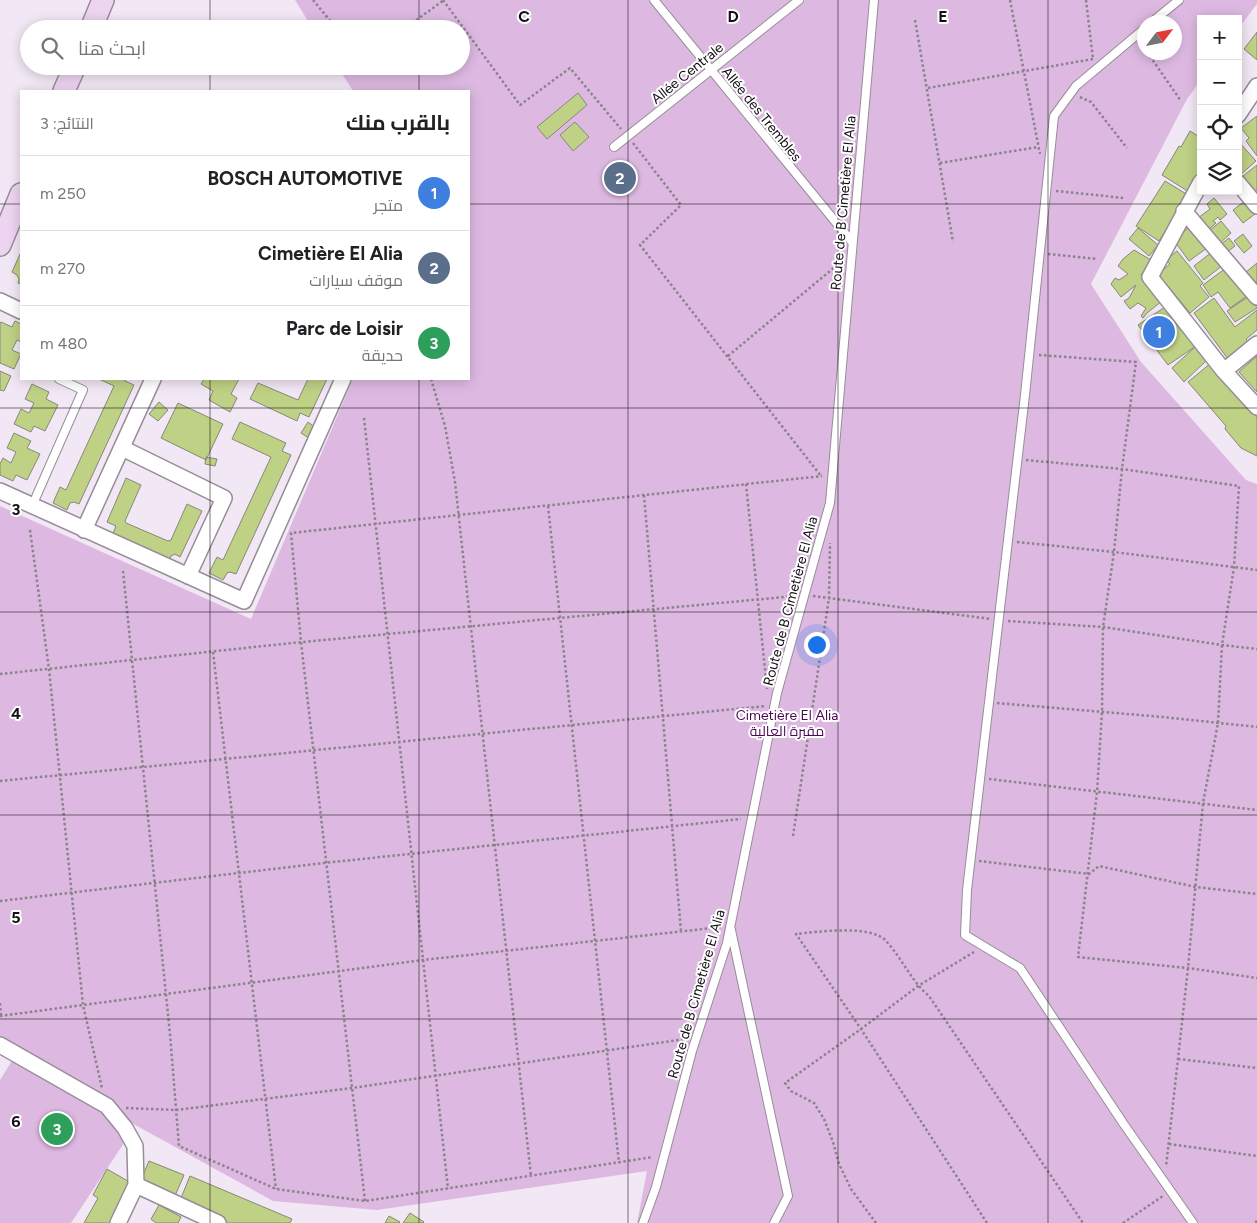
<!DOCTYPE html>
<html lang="ar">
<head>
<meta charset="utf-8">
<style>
  :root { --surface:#fff; --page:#f2f2f2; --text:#202124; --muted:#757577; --line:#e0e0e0; --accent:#5e6d18 }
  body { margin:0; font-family:Figtree,Cairo,sans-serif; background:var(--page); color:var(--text); direction:rtl }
  .controls { position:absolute; right:15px; top:15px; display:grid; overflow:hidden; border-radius:0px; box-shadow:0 2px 12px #0003 }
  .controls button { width:45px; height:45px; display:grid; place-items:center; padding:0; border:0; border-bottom:1px solid var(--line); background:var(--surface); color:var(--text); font:25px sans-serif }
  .compass { position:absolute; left:1137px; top:15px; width:45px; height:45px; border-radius:50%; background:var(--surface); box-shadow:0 2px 12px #0003; rotate:58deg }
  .you { position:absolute; left:816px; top:644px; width:18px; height:18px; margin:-12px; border:4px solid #fff; border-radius:50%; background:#1a73e8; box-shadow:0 0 0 8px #1a73e833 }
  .badge { display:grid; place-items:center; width:32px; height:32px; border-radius:50%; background:var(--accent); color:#fff; font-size:16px; font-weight:700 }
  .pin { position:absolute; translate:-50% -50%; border:2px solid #fff; box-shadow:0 1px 5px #0006 }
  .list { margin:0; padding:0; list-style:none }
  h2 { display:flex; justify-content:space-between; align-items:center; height:65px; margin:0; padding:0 20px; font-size:21px }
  h2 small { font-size:16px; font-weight:400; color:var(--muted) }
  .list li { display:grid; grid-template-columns:32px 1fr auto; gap:15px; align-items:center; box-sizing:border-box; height:75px; padding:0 20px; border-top:1px solid var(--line) }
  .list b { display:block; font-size:19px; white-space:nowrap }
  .list p { margin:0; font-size:16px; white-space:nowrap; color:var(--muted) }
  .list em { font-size:16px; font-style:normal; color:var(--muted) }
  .icon { flex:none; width:28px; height:28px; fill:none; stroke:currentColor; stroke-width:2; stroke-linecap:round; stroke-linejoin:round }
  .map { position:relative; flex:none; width:1257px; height:1223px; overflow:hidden; direction:ltr }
  .search { position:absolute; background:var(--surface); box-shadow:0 2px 12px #0003; left:20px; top:20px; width:450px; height:55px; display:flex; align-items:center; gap:12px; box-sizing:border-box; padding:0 18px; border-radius:28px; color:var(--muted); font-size:19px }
  .panel { position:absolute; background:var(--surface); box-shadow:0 2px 12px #0003; left:20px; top:90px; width:450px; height:290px; border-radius:0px; direction:rtl }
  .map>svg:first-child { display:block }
</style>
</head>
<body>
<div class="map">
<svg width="1257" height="1223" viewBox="0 0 1257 1223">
  <rect width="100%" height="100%" fill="#f2e7f4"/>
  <path fill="#ddb9e1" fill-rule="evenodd" d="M 295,0 L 1257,0 L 1257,4 L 1238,29 L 1238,19 L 1201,19 L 1201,80 L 1187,99 L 1091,284 L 1141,362 L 1246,480 L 1257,484 L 1257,1223 L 637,1223 L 647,1171 L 377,1210 L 273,1201 L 128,1121 L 0,1047 L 0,506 L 251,619 L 353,379 L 469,379 L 469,91 L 353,91 L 337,66 L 461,66 L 461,29 L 313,29 ZM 1144,22 L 1174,22 L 1174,52 L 1144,52 Z
    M 13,1059 L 106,1116 L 124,1143 L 71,1223 L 0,1223 L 0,1080 Z"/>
  <path fill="#bed184" stroke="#85887b" d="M 1257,32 L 1257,60 L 1244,49 Z
    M 578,93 L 587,105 L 547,139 L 537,127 Z
    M 1257,116 L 1257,156 L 1246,141 L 1249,138 L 1241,128 Z
    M 575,122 L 589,137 L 573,151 L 560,135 Z
    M 1190,131 L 1201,138 L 1201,172 L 1189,192 L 1162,175 L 1179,146 L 1181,147 Z
    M 1238,141 L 1256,161 L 1239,176 L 1238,175 Z
    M 1257,165 L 1257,195 L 1243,176 Z
    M 1165,181 L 1188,195 L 1159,241 L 1136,226 Z
    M 1214,198 L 1227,214 L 1220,220 L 1218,217 L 1213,221 L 1216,223 L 1208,230 L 1198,218 L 1210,209 L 1207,204 Z
    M 1245,201 L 1255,214 L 1243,223 L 1233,210 Z
    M 1221,221 L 1231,233 L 1220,243 L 1209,231 Z
    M 1191,226 L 1207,248 L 1189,261 L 1173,239 Z
    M 1138,228 L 1158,245 L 1149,256 L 1129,239 Z
    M 1243,234 L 1252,246 L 1244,253 L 1234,241 Z
    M 1229,238 L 1235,246 L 1226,253 L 1220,245 Z
    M 1134,250 L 1151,260 L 1141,275 L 1162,301 L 1147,313 L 1143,318 L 1141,316 L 1146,308 L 1138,303 L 1130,309 L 1124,301 L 1129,298 L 1136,285 L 1121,297 L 1111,284 L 1115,278 L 1119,280 L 1128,274 L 1118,266 L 1123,259 Z
    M 1177,251 L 1203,283 L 1200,286 L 1209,297 L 1190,313 L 1158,274 L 1170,264 L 1166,260 Z
    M 21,252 L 21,284 L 18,283 L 19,279 L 17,275 L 12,272 Z
    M 1212,252 L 1223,265 L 1204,280 L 1194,266 Z
    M 1257,263 L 1257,282 L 1254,284 L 1245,273 Z
    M 1226,268 L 1247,296 L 1230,308 L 1218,292 L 1211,297 L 1203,285 Z
    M 1249,296 L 1257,308 L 1235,322 L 1227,311 Z
    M 1214,298 L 1235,327 L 1257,310 L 1257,330 L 1246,339 L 1249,342 L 1228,359 L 1194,313 Z
    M 1168,305 L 1196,346 L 1168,365 L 1138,325 Z
    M 15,321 L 21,324 L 21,342 L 17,340 L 12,350 L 21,354 L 14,369 L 0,363 L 0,323 L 1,322 L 12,327 Z
    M 1196,346 L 1208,359 L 1184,382 L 1172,368 Z
    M 1257,356 L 1257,392 L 1239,372 Z
    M 1211,363 L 1257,417 L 1257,456 L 1241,448 L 1225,429 L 1226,426 L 1188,382 Z
    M 0,371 L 11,376 L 4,391 L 0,390 Z
    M 99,379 L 126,379 L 125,381 L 134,385 L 79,504 L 74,502 L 70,503 L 67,510 L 53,503 L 60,487 L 66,490 L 114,386 Z
    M 204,379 L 239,379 L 231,394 L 237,398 L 230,412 L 209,400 L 213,391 L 201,384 Z
    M 308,379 L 327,379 L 309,417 L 300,413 L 297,421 L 250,399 L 258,383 L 298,400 Z
    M 32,384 L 49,392 L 46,399 L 58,405 L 45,431 L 34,426 L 31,432 L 14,424 L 21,409 L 29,413 L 34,403 L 25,399 Z
    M 159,402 L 168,410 L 158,421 L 149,414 Z
    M 178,403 L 223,424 L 206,460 L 161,438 Z
    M 240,422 L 286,443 L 282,451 L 291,455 L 236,574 L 230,572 L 227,573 L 223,580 L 209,573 L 217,557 L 223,560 L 271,457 L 232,439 Z
    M 308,422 L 316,428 L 309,438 L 301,433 Z
    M 14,433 L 31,441 L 27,448 L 40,454 L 27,480 L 16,475 L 13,481 L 0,475 L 0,464 L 3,458 L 11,463 L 16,452 L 7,448 Z
    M 206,457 L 217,459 L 215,466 L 205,464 Z
    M 126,478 L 141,485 L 125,521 L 126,523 L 168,541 L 171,540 L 187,504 L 202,511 L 180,557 L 175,554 L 171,556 L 169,561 L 112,536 L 116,526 L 107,522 Z
    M 149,1161 L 184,1175 L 174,1198 L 139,1184 Z
    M 107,1169 L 133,1184 L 111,1223 L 84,1223 L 98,1198 L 93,1195 Z
    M 190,1176 L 292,1219 L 290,1223 L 226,1223 L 179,1203 Z
    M 159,1205 L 181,1217 L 178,1223 L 156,1223 L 151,1219 Z
    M 410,1213 L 424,1222 L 423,1223 L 403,1223 Z
    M 389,1216 L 400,1222 L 399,1223 L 385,1223 Z"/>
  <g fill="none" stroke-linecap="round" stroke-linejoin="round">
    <defs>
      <path id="lane" d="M 654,0 L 852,242
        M 1152,22 L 1179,0
        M 1144,29 L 1076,86 L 1054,116 L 1025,395 L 967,890 L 965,935 L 1020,968 L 1123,1123 L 1193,1223
        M 614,147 L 799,0
        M 32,506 L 83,390 L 59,379
        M 731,930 L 788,1196 L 774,1223
        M 643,1223 L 656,1187 L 692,1051 L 727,943 L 777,693 L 830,503 L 874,0"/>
      <path id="street" d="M 1238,115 L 1257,86
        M 1201,182 L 1150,277 L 1224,371 L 1257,407
        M 1238,183 L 1257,206
        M 1184,211 L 1257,297
        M 0,301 L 21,311
        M 1224,371 L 1257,344
        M 122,448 L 224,498 L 188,576
        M 0,491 L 244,601 L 343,379
        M 84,530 L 153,379
        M 0,1045 L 107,1106 L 125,1128 L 135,1146 L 136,1185 L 118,1223
        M 136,1185 L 218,1223"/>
      <path id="secondary" d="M 91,29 L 103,0
        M 64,91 L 75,66
        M 0,245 L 21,194"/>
    </defs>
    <use href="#lane" stroke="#978d98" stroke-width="10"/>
    <use href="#street" stroke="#978d98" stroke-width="18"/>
    <use href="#secondary" stroke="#978d98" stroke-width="24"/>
    <path stroke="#8b838c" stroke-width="2.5" stroke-dasharray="2.5 2.5" stroke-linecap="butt" d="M 313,0 L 337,29
      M 443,0 L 520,105 L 570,68 L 621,129
      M 1010,0 L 1040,154
      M 1086,0 L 1093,59
      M 915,20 L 953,242
      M 404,29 L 444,0
      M 1147,52 L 1181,101
      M 928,88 L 1093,59
      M 1080,97 L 1091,102 L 1127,148
      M 633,143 L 681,205 L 640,245 L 821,476
      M 940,163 L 1038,147
      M 1056,191 L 1124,198
      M 1048,254 L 1097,259
      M 1039,355 L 1136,362 L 1122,469 L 1114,552 L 1103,627 L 1102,712 L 1097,792 L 1078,957 L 1188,968 L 1257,978
      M 728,356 L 842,261
      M 431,379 L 445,426 L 455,482 L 531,1176
      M 364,418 L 448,1189
      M 1026,460 L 1122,469 L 1239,486 L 1234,567 L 1222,645 L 1218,723 L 1203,803 L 1188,968 L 1166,1167
      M 746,484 L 767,689
      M 644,495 L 681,931
      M 548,506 L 619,1163
      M 30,530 L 49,669 L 83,1005 L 102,1088
      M 1017,542 L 1114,552 L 1257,570
      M 123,571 L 170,1034 L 179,1146 L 276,1189 L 365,1201 L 653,1157
      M 813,596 L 991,619
      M 1008,621 L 1103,627 L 1222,645 L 1257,649
      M 213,652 L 276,1189
      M 0,674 L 292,643 L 795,596
      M 997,703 L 1163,717 L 1257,727
      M 989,779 L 1257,810
      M 0,781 L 766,706
      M 793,836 L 829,598 L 830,543
      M 979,861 L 1089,874 L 1099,866 L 1196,887 L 1257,894
      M 0,901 L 324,863 L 741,819
      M 0,1003 L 1,1016
      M 0,1016 L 423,960 L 721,927
      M 1178,1059 L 1257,1068
      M 126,1108 L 176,1110 L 352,1088 L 685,1039
      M 1169,1144 L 1257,1156
      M 365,1201 L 301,642 L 291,533 L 822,476
      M 876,1223 L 851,1189 L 839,1164 L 833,1142 L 824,1119 L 814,1103 L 791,1091 L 785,1083 L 861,1029 L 918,986 L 974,952
      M 987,1223 L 861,1029 L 796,934 C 817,932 871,924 886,941 C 902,958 911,981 929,996 L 1083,1223
      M 1123,1223 L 1163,1196
      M 1256,1223 L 1257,1218"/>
    <use href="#lane" stroke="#fff" stroke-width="8"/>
    <use href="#street" stroke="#fff" stroke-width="15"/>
    <use href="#secondary" stroke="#edd4f1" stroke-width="21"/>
  </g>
  <path fill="none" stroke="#130f13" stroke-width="1" stroke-opacity="0.55" d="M 210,0 L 210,29M 419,0 L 419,29M 628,0 L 628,1223M 838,0 L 838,1223M 1048,0 L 1048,1223M 210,66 L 210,91M 419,66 L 419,91M 0,204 L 21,204M 469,204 L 1257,204M 210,379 L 210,1223M 419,379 L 419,1223M 0,408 L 1257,408M 0,612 L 1257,612M 0,815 L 1257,815M 0,1019 L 1257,1019"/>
  <g text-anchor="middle" stroke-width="4" stroke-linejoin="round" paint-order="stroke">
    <g font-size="14" fill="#130f13" stroke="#fff">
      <text transform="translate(687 73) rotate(-39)" y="5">Allée Centrale</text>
      <text transform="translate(762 114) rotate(51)" y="5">Allée des Trembles</text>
      <text transform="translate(843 203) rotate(-85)" y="5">Route de B Cimetière El Alia</text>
      <text transform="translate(790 601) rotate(-75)" y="5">Route de B Cimetière El Alia</text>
      <text transform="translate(696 994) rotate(-74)" y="5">Route de B Cimetière El Alia</text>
    </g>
    <g font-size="14" fill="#4b0954" stroke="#fff">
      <text x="787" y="720">Cimetière El Alia<tspan x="787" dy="16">مقبرة العالية</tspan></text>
    </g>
  </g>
  <g font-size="16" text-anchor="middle" font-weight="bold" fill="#130f13" stroke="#fff" stroke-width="4" stroke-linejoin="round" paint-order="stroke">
    <text x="524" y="22">C</text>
    <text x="733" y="22">D</text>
    <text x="943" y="22">E</text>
    <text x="16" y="515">3</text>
    <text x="16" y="719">4</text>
    <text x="16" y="923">5</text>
    <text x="16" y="1127">6</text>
  </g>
</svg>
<div class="controls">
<button>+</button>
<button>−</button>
<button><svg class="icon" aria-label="locate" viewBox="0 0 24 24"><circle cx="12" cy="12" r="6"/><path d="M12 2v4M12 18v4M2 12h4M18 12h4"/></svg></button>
<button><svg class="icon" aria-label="layers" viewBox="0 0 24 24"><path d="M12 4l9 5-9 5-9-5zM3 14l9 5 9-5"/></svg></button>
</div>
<svg class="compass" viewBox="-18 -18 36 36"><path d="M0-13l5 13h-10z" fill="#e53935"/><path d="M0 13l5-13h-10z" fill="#757577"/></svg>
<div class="you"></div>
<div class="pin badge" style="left:1159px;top:332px;background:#3f7fe0">1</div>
<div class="pin badge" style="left:620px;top:178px;background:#5c6f8a">2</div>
<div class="pin badge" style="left:57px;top:1129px;background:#2e9e5b">3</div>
<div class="search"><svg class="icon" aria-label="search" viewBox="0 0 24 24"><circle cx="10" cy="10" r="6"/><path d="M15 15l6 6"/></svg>ابحث هنا</div>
<section class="panel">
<h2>بالقرب منك<small>النتائج: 3</small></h2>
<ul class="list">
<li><span class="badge" style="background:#3f7fe0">1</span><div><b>BOSCH AUTOMOTIVE</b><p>متجر</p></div><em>250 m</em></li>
<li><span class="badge" style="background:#5c6f8a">2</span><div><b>Cimetière El Alia</b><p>موقف سيارات</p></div><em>270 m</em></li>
<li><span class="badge" style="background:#2e9e5b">3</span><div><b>Parc de Loisir</b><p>حديقة</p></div><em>480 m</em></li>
</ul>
</section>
</div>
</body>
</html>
